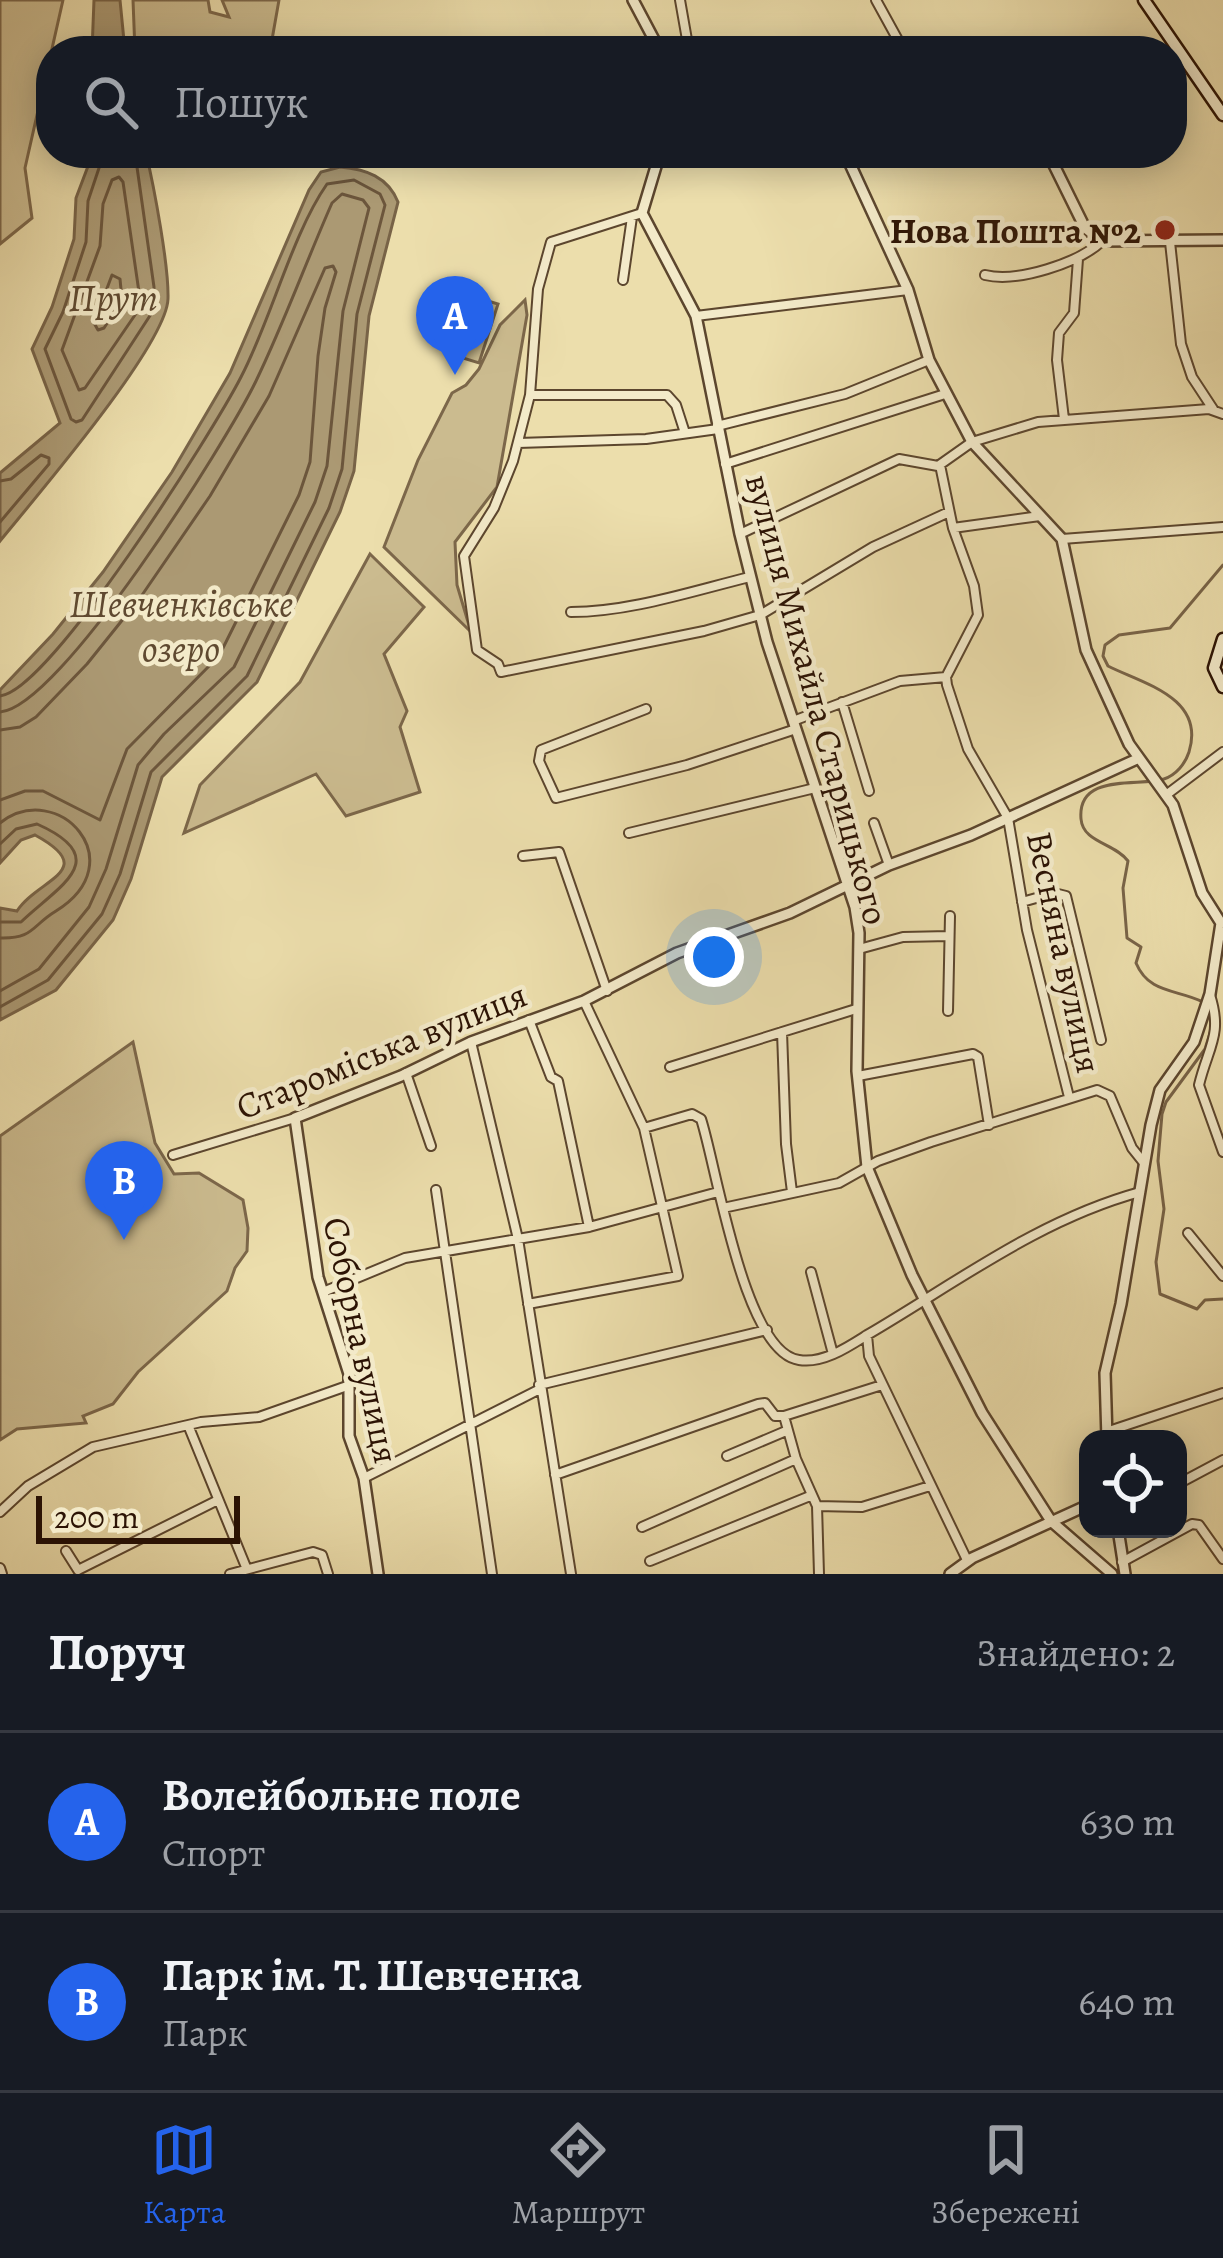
<!DOCTYPE html>
<html lang="uk">
<head>
<meta charset="utf-8">
<style>
  :root { --surface:#171b24; --page:#20242c; --text:#f1f3f6; --muted:#9ea1a6; --line:#363941; --accent:#2563eb }
  body { margin:0; font-family:Alegreya,serif; background:var(--page); color:var(--text) }
  .controls { position:absolute; right:36px; bottom:36px; display:grid; overflow:hidden; border-radius:24px; box-shadow:0 6px 30px #0003 }
  .controls button { width:108px; height:108px; display:grid; place-items:center; padding:0; border:0; border-bottom:3px solid var(--line); background:var(--surface); color:var(--text); font:60px sans-serif }
  .scale { position:absolute; left:36px; bottom:30px; width:204px; box-sizing:border-box; padding-left:12px; border:6px solid #2c1304; border-top:0; font-size:33px; line-height:42px; white-space:nowrap; color:#2c1304; -webkit-text-stroke:9px #f3eac9; paint-order:stroke }
  .you { position:absolute; left:714px; top:957px; width:42px; height:42px; margin:-30px; border:9px solid #fff; border-radius:50%; background:#1a73e8; box-shadow:0 0 0 18px #1a73e833 }
  .badge { display:grid; place-items:center; width:78px; height:78px; border-radius:50%; background:var(--accent); color:#fff; font-size:39px; font-weight:700 }
  .pin { position:absolute; translate:-50% -99px; filter:drop-shadow(0 3px 6px #0008) }
  .pin::after { content:''; position:absolute; top:63px; width:42px; height:36px; background:inherit; clip-path:polygon(0 0,100% 0,50% 100%) }
  .list { margin:0; padding:0; list-style:none }
  h2 { display:flex; justify-content:space-between; align-items:center; height:156px; margin:0; padding:0 48px; font-size:51px }
  h2 small { font-size:39px; font-weight:400; color:var(--muted) }
  .list li { display:grid; grid-template-columns:78px 1fr auto; gap:36px; align-items:center; box-sizing:border-box; height:180px; padding:0 48px; border-top:3px solid var(--line) }
  .list b { display:block; font-size:45px; white-space:nowrap }
  .list p { margin:0; font-size:39px; white-space:nowrap; color:var(--muted) }
  .list em { font-size:39px; font-style:normal; color:var(--muted) }
  .icon { flex:none; width:66px; height:66px; fill:none; stroke:currentColor; stroke-width:2; stroke-linecap:round; stroke-linejoin:round }
  .map { position:relative; flex:none; width:1223px; height:1574px; overflow:hidden }
  .search { position:absolute; background:var(--surface); box-shadow:0 6px 30px #0003; left:36px; right:36px; top:36px; height:132px; display:flex; align-items:center; gap:30px; box-sizing:border-box; padding:0 42px; border-radius:48px; color:var(--muted); font-size:45px }
  .sheet { height:516px; background:var(--surface) }
  nav { display:flex; justify-content:space-around; align-items:center; box-sizing:border-box; height:168px; border-top:3px solid var(--line); background:var(--surface); font-size:33px; color:var(--muted) }
  nav a { display:grid; justify-items:center; gap:6px }
  nav .on { color:var(--accent) }
  .map>svg:first-child { display:block }
</style>
</head>
<body>
<div class="map">
<svg width="1223" height="1574" viewBox="0 0 1223 1574">
  <rect width="100%" height="100%" fill="#ecdeac"/>
  <filter id="stains"><feTurbulence type="fractalNoise" baseFrequency=".00167" numOctaves="4"/><feColorMatrix values="0 0 0 0 .2 0 0 0 0 .09 0 0 0 0 .02 0 0 0 .5 -.17"/></filter>
  <radialGradient id="worn" r=".72"><stop offset=".6" stop-color="#630" stop-opacity="0"/><stop offset="1" stop-color="#630" stop-opacity=".3"/></radialGradient>
  <path fill="#cbbb8f" stroke="#7c674a" stroke-width="3" d="M 0,0 L 63,0 L 25,168 L 32,218 L 0,244 Z
    M 133,0 L 208,0 L 210,12 L 229,17 L 222,0 L 279,0 L 270,51 L 135,51 Z
    M 468,295 L 498,304 L 479,363 L 450,354 Z
    M 525,300 L 527,315 L 497,487 L 455,542 L 457,585 L 471,632 L 384,547 L 418,460 L 452,393 L 466,385 L 479,369 L 500,325 Z
    M 370,554 L 424,607 L 384,654 L 407,711 L 400,727 L 420,792 L 346,816 L 316,774 L 184,833 L 200,785 L 300,682 Z
    M 133,1042 L 155,1143 L 174,1174 L 199,1173 L 243,1200 L 248,1228 L 247,1251 L 235,1268 L 227,1291 L 138,1372 L 113,1404 L 83,1416 L 86,1423 L 17,1429 L 0,1440 L 0,1136 Z"/>
  <path fill="#ab9973" stroke="#786347" stroke-width="3" d="M 94,0 L 120,0 L 125,51 L 92,51 Z
    M 93,153 L 146,153 C 154,187 169,266 168,299 C 166,346 34,499 0,541 L 0,473 L 60,423 L 32,349 L 52,307 L 74,239 L 76,198 Z
    M 340,167 C 366,169 388,177 398,202 L 369,316 L 354,471 L 340,512 L 257,682 L 162,777 L 131,879 L 113,920 L 56,990 L 0,1020 L 0,908 L 17,911 C 37,879 101,871 35,835 L 21,840 L 0,863 L 0,690 L 53,634 L 103,572 L 172,472 L 230,373 L 309,190 L 321,172 Z"/>
  <g fill="none" stroke-linecap="round" stroke-linejoin="round">
    <path stroke="#6c563c" stroke-width="3" d="M 104,153 L 88,201 L 86,242 L 63,312 L 45,349 L 71,419 L 76,422 L 82,420 L 153,311 L 154,287 L 135,153
      M 119,177 L 123,182 L 140,299 L 135,315 L 85,388 L 79,390 L 62,350 L 100,246 L 103,204 L 112,180 Z
      M 112,275 L 120,279 L 122,300 L 104,328 L 98,330 L 94,323 Z
      M 0,481 L 11,479 L 41,455 L 49,458 L 49,464 L 0,522
      M 0,696 C 50,691 214,430 241,377 C 271,320 292,234 327,184 L 354,180 L 380,194 L 385,205 L 357,314 L 342,469 L 329,508 L 247,676 L 151,772 L 120,874 L 102,914 L 48,980 L 0,1007
      M 0,712 C 60,708 227,441 256,381 C 284,323 306,262 332,203 L 342,194 L 363,200 L 369,208 L 343,311 L 327,466 L 315,502 L 234,667 L 164,734 L 138,765 L 106,869 L 89,907 L 39,969 L 0,991
      M 0,730 L 20,727 L 36,717 L 87,664 L 140,598 L 210,496 L 269,396 L 325,268 L 333,266 L 336,272 L 325,308 L 318,356 L 310,462 L 299,495 L 219,656 L 127,749 L 100,820 L 43,791 L 25,791 L 0,800
      M 0,823 C 58,778 135,862 56,911 C 31,926 34,939 0,938
      M 0,844 L 16,829 L 37,824 C 116,859 57,887 21,922 L 0,922"/>
    <path stroke="#786347" stroke-width="3" d="M 1203,1002 C 1177,989 1149,994 1136,963 L 1141,947 L 1127,938 L 1123,888 L 1128,861 C 1115,843 1083,843 1081,819 C 1077,772 1139,787 1164,779 C 1176,775 1185,764 1189,752 C 1206,697 1141,683 1108,666 L 1103,656 L 1105,645 L 1119,635 L 1170,628 L 1223,565
      M 1211,1030 L 1205,1049 L 1166,1102 L 1162,1114 L 1158,1161 L 1164,1209 L 1156,1262 L 1160,1294 L 1197,1309 L 1205,1300 L 1223,1299"/>
    <defs>
      <path id="minor" d="M 680,0 L 689,51
        M 876,0 L 904,51
        M 642,213 L 551,242 L 538,289 L 530,395 L 513,461 L 494,508 L 464,556 L 477,650 L 498,664 L 501,672 L 704,631 L 760,615 L 873,547 L 949,512
        M 1170,242 L 1181,344 L 1192,377 L 1213,409
        M 985,275 C 1017,283 1079,263 1102,241
        M 623,280 L 632,217
        M 696,316 L 908,290
        M 530,395 L 667,395 L 676,405 L 685,433
        M 1064,419 L 1057,360 L 1059,333 L 1074,313 L 1078,259
        M 717,426 L 845,394 L 929,360
        M 518,443 L 646,439 L 718,429
        M 725,464 L 945,394
        M 940,465 L 953,528 L 974,586 L 978,615 L 946,677 L 947,685 L 968,749 L 1008,818 L 1027,930 L 1069,1097
        M 953,528 L 1040,516
        M 740,534 L 899,459 L 938,466 L 972,442 L 1038,422 L 1209,409 L 1223,414
        M 1062,539 L 1223,527
        M 571,612 C 630,612 692,591 750,577
        M 842,702 L 869,791
        M 646,709 L 541,750 L 539,761 L 556,798 L 687,765 L 796,729
        M 793,721 L 900,681 L 946,677
        M 1166,795 L 1223,752
        M 874,823 L 889,865
        M 629,833 L 815,788
        M 523,856 L 559,852 L 607,991
        M 1022,902 L 1054,893 L 1066,896 L 1101,1040
        M 859,949 L 903,937 L 949,936
        M 1210,995 C 1223,1035 1208,1047 1199,1085 L 1223,1152
        M 584,1001 L 644,1128 L 692,1114 L 701,1119 C 716,1164 744,1353 799,1360 C 823,1364 848,1347 867,1335 L 869,1356 L 967,1560
        M 948,1011 L 950,916
        M 529,1020 L 551,1077 L 558,1081 L 589,1227
        M 782,1032 L 786,1144 L 792,1192
        M 471,1042 L 518,1239 L 571,1574
        M 670,1067 L 856,1009
        M 406,1073 L 431,1146
        M 858,1076 L 973,1054 L 978,1057 L 989,1125
        M 173,1155 L 295,1118
        M 436,1190 L 492,1574
        M 723,1208 L 839,1183 L 878,1161 L 931,1142 L 1097,1090 L 1110,1096 L 1132,1148 L 1144,1163
        M 1188,1233 L 1223,1276
        M 811,1272 L 833,1354
        M 323,1292 L 405,1258 L 589,1227 L 718,1192
        M 528,1304 L 678,1276 L 644,1128
        M 867,1335 C 956,1283 1038,1220 1140,1192
        M 539,1385 L 767,1330
        M 784,1416 L 796,1459 L 817,1506 L 862,1507 L 930,1486
        M 784,1416 L 882,1385
        M 188,1425 L 246,1567
        M 1106,1432 L 1223,1393
        M 727,1456 L 786,1431
        M 555,1475 L 758,1404 L 765,1403 L 775,1416 L 784,1416
        M 364,1478 L 540,1389
        M 1178,1484 L 1223,1460
        M 817,1506 L 819,1574
        M 0,1512 L 28,1486 L 93,1447 L 201,1422 L 259,1417 L 347,1386
        M 642,1527 L 796,1459
        M 66,1551 L 78,1570
        M 650,1561 L 810,1496
        M 1122,1562 L 1192,1524 L 1199,1525 L 1223,1559
        M 0,1568 L 2,1574
        M 78,1570 L 218,1500
        M 230,1574 L 313,1552 L 322,1555 L 328,1574"/>
      <path id="tertiary" d="M 633,0 L 660,51
        M 660,153 L 642,213 L 696,316 L 740,534 L 767,642 L 855,907 L 859,933 L 857,1071 L 867,1167 L 912,1275 L 982,1413 L 1051,1521 L 1112,1574
        M 845,153 L 908,290 L 929,360 L 972,442 L 1062,539 L 1086,650 L 1129,744 L 1173,805 L 1202,893 L 1221,923
        M 1048,153 L 1085,228 L 1102,241 L 1223,240
        M 1107,1439 L 1105,1373 L 1121,1304 L 1151,1125 L 1160,1090 L 1194,1042 L 1210,994 L 1221,923
        M 1118,1529 L 1125,1574
        M 378,1574 L 364,1478 L 349,1436 L 349,1374 L 318,1277 L 295,1118 L 401,1076 L 471,1042 L 584,1001 L 677,953 L 790,913 L 889,865 L 971,835 L 1137,759
        M 950,1574 L 972,1558 L 1088,1505"/>
      <path id="secondary" d="M 1144,0 L 1223,115
        M 1223,639 L 1214,668 L 1223,687"/>
    </defs>
    <use href="#minor" stroke="#5c462e" stroke-width="12"/>
    <use href="#tertiary" stroke="#5c462e" stroke-width="14"/>
    <use href="#secondary" stroke="#2c1304" stroke-width="15"/>
    <use href="#minor" stroke="#f3eac9" stroke-width="8"/>
    <use href="#tertiary" stroke="#f3eac9" stroke-width="9"/>
    <use href="#secondary" stroke="#f3eac9" stroke-width="10"/>
  </g>
  <circle fill="#8f2418" stroke="#f3eac9" stroke-width="4.5" cx="1165" cy="230" r="12"/>
  <g text-anchor="middle" stroke-width="9" stroke-linejoin="round" paint-order="stroke">
    <g font-size="36" font-weight="bold" fill="#2c1304" stroke="#f3eac9" text-anchor="end">
      <text x="1141" y="243">Нова Пошта №2</text>
    </g>
    <g font-size="36" fill="#2c1304" stroke="#f3eac9">
      <text transform="translate(818 699) rotate(75)" y="13">вулиця Михайла Старицького</text>
      <text transform="translate(1065 952) rotate(78)" y="13">Весняна вулиця</text>
      <text transform="translate(381 1050) rotate(-22)" y="13">Староміська вулиця</text>
      <text transform="translate(362 1340) rotate(78)" y="13">Соборна вулиця</text>
    </g>
    <g font-size="39" font-style="italic" fill="#5f4930" stroke="#f3eac9">
      <text x="113" y="311">Прут</text>
      <text x="181" y="617">Шевченківське<tspan x="181" dy="45">озеро</tspan></text>
    </g>
  </g>
  <rect width="100%" height="100%" filter="url(#stains)"/>
  <rect width="100%" height="100%" fill="url(#worn)"/>
</svg>
<div class="controls">
<button><svg class="icon" aria-label="locate" viewBox="0 0 24 24"><circle cx="12" cy="12" r="6"/><path d="M12 2v4M12 18v4M2 12h4M18 12h4"/></svg></button>
</div>
<div class="scale">200 m</div>
<div class="you"></div>
<div class="pin badge" style="left:455px;top:375px">A</div>
<div class="pin badge" style="left:124px;top:1240px">B</div>
<div class="search"><svg class="icon" aria-label="search" viewBox="0 0 24 24"><circle cx="10" cy="10" r="6"/><path d="M15 15l6 6"/></svg>Пошук</div>
</div>
<section class="sheet">
<h2>Поруч<small>Знайдено: 2</small></h2>
<ul class="list">
<li><span class="badge">A</span><div><b>Волейбольне поле</b><p>Спорт</p></div><em>630 m</em></li>
<li><span class="badge">B</span><div><b>Парк ім. Т. Шевченка</b><p>Парк</p></div><em>640 m</em></li>
</ul>
</section>
<nav>
<a class="on"><svg class="icon" aria-label="map" viewBox="0 0 24 24"><path d="M3 6l6-2 6 2 6-2v14l-6 2-6-2-6 2zM9 4v14M15 6v14"/></svg>Карта</a>
<a><svg class="icon" aria-label="directions" viewBox="0 0 24 24"><path d="M12 3l9 9-9 9-9-9zM9 14v-3h6M13 9l2 2-2 2"/></svg>Маршрут</a>
<a><svg class="icon" aria-label="saved" viewBox="0 0 24 24"><path d="M7 4h10v16l-5-4-5 4z"/></svg>Збережені</a>
</nav>
</body>
</html>
